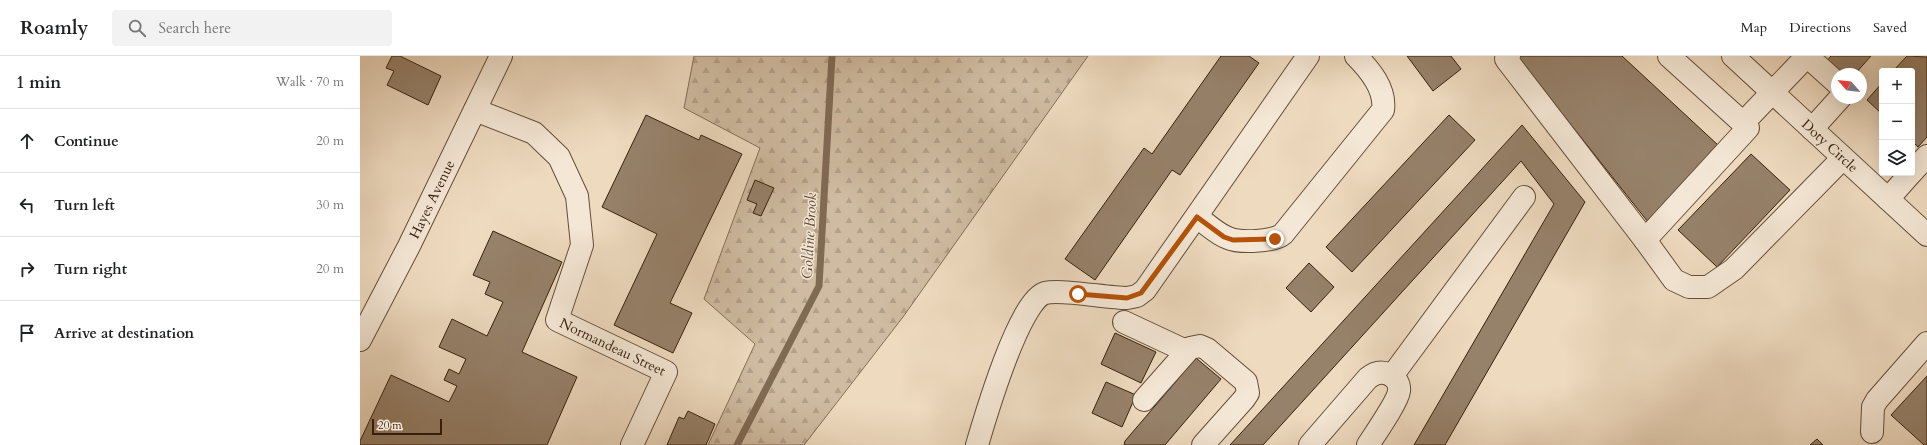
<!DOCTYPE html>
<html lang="en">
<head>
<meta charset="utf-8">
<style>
  :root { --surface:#fff; --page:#f2f2f2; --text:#202124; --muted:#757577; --line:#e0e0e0 }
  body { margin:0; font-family:Cardo,serif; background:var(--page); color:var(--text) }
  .controls { position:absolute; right:12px; top:12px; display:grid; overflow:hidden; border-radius:4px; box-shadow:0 4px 16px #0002 }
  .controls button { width:36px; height:36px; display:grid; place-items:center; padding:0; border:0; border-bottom:1px solid var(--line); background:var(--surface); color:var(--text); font:20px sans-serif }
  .compass { position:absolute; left:1471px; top:12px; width:36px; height:36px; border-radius:50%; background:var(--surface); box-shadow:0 4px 16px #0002; rotate:297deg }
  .scale { position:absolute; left:12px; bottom:10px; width:70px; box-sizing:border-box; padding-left:4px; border:2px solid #37210e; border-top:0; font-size:11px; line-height:14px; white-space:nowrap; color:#37210e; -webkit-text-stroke:3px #f4e7d5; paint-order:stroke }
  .stop { position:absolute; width:12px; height:12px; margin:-9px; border:3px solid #b45309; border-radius:50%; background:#fff }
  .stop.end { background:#b45309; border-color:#fff; box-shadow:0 1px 4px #0008 }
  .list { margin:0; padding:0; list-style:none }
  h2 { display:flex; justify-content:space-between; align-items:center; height:52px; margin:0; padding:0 16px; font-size:17px }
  h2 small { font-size:13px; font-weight:400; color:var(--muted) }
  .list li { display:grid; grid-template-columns:26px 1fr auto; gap:12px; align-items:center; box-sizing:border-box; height:64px; padding:0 16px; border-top:1px solid var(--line) }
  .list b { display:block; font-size:15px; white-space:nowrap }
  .list em { font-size:13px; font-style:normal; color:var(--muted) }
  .icon { flex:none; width:22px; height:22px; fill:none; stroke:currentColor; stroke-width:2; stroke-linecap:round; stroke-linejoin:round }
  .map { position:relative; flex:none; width:1567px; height:389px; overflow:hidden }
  header { display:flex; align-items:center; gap:24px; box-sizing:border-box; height:56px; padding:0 20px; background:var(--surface); border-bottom:1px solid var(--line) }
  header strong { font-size:19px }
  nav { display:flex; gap:22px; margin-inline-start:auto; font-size:14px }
  .search { width:280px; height:36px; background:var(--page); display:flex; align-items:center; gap:10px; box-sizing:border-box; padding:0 14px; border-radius:4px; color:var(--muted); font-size:15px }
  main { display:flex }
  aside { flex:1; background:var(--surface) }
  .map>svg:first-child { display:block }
</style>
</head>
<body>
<header>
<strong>Roamly</strong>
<div class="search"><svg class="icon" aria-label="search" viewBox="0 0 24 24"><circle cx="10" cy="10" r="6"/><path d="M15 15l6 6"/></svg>Search here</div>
<nav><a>Map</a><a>Directions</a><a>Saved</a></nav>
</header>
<main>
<aside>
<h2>1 min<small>Walk · 70 m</small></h2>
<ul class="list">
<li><svg class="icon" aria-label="ahead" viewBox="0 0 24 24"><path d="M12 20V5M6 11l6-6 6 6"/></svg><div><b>Continue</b></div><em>20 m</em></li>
<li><svg class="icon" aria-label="left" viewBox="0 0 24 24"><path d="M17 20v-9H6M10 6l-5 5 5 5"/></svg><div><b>Turn left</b></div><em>30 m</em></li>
<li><svg class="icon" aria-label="right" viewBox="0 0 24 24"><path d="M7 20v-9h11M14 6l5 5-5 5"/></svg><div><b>Turn right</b></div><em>20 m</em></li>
<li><svg class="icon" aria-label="arrive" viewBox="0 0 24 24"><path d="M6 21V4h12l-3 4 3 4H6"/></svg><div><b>Arrive at destination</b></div></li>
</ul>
</aside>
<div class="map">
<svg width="1567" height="389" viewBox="0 0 1567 389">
  <defs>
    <pattern id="forest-firs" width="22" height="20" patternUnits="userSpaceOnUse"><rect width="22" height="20" fill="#cfbba1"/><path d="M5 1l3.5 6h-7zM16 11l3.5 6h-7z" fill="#b2a089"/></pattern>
  </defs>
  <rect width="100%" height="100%" fill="#eedabf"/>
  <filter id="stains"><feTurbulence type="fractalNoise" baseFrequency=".005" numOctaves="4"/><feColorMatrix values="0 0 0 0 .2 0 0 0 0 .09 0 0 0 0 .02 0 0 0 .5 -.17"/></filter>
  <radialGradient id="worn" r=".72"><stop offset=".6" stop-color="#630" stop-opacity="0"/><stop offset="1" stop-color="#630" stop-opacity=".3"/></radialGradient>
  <path fill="url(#forest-firs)" stroke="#836e58" d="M 334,0 L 728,0 L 543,261 L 444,389 L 348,389 L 395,288 L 344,243 L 400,92 L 324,52 Z"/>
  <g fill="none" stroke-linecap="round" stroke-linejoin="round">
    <path stroke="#806a54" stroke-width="7" d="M 377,389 L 459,230 L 472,0"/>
  </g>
  <path fill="#96816a" stroke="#37210e" d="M 32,0 L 40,0 L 81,20 L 68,49 L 27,29 L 34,15 L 26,12 Z
    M 861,0 L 889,0 L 899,7 L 820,119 L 812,114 L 735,224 L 705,203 L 784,92 L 792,98 Z
    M 1047,0 L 1091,0 L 1101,13 L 1073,35 Z
    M 1160,0 L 1262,0 L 1359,90 L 1288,166 L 1158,2 Z
    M 1471,0 L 1511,0 L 1495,18 L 1479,18 L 1466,6 Z
    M 1547,0 L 1567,1 L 1567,81 L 1558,91 L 1552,85 L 1552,15 L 1533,15 Z
    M 1522,27 L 1522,58 L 1507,44 Z
    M 286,59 L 339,84 L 341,79 L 382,98 L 310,247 L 332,257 L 313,297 L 254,269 L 297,178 L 242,151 Z
    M 1089,59 L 1115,84 L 992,216 L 966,191 Z
    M 1162,69 L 1225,146 L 1085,389 L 1054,389 L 1194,148 L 1161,105 L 903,389 L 870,389 Z
    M 1391,98 L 1430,134 L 1357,211 L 1318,174 Z
    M 395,124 L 414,132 L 401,160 L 393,157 L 397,148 L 387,144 Z
    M 133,175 L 202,206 L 162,296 L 217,321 L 187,389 L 0,389 L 0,385 L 31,319 L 89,346 L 97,330 L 84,324 L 89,313 L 99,318 L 106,303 L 79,291 L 92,263 L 127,280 L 143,246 L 125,238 L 130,226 L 113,219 Z
    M 949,207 L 974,231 L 951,256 L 926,232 Z
    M 755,277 L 796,296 L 781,327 L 741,308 Z
    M 836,302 L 861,323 L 805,389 L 764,389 L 765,385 Z
    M 1567,320 L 1567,389 L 1564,389 L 1531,359 Z
    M 746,326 L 776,339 L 762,371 L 732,357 Z
    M 328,355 L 355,368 L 346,389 L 307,389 L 319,361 L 324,363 Z
    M 1457,383 L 1463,389 L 1450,389 Z"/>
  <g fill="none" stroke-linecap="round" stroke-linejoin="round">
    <defs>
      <g id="minor">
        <path d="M 1149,0 L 1146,3 L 1285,184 L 1388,72 L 1383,67"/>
        <path d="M 1309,0 L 1383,67 L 1447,0"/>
        <path id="s1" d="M 1373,0 L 1567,179"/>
        <path d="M 1447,0 L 1477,27"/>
        <path id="s2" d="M 115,54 L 174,77 L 199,101 L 217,140 L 222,189 L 197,264 L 306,316 L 272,389"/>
        <path d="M 1452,73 L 1480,42"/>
        <path d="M 1552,116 L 1567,100"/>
        <path d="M 1528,143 L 1551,117"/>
        <path d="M 837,161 C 847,168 857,178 868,182 C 879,187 914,186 923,178 L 1023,54 C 1026,33 1010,14 996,0"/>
        <path d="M 1285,184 L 1314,224 L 1329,231 L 1348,231 L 1374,213 L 1483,102"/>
        <path d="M 764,266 L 826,295"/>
        <path id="s3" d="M 0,284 L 49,190 L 141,0"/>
        <path d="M 1032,320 L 1164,141"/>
        <path d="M 784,344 L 830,292 L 840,290 L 847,293 L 886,326 L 888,337 L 884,343 L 843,389"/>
        <path d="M 1512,376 L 1513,351 L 1517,344 L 1567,287"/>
        <path d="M 617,389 C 625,362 659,245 685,237 C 702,233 747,242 767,242 L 777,240 L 785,234 L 948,0"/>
        <path d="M 950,389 L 1008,322 C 1014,317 1021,315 1028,318 C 1035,320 1040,328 1039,335 C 1038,345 1015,378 1008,389"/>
      </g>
    </defs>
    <use href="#minor" stroke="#654f3a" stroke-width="24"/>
    <use href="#minor" stroke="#f4e7d5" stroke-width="22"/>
  </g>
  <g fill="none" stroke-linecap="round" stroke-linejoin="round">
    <path stroke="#b45309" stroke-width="5" d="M 718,238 L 767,242 L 781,237 L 837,161 L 864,181 L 873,184 L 915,183"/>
  </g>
  <g text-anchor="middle" stroke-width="3" stroke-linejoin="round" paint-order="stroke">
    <g font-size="14" fill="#37210e" stroke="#f4e7d5">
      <text dy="5" stroke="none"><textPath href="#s1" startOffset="132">Doty Circle</textPath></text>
      <text dy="5" stroke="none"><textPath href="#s3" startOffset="158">Hayes Avenue</textPath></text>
      <text dy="5" stroke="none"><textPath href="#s2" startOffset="331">Normandeau Street</textPath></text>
    </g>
    <g font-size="15" font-style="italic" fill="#614c37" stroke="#f4e7d5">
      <text transform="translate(449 180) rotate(-87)" y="5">Goldine Brook</text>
    </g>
  </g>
  <rect width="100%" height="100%" filter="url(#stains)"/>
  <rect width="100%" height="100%" fill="url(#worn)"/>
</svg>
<div class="controls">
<button>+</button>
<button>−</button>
<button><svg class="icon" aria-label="layers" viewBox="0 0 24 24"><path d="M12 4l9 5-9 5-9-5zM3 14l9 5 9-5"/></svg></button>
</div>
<svg class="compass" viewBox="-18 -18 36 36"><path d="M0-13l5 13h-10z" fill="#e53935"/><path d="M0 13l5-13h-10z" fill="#757577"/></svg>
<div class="scale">20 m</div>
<div class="stop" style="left:718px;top:238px"></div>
<div class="stop end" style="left:915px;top:183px"></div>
</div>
</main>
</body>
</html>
